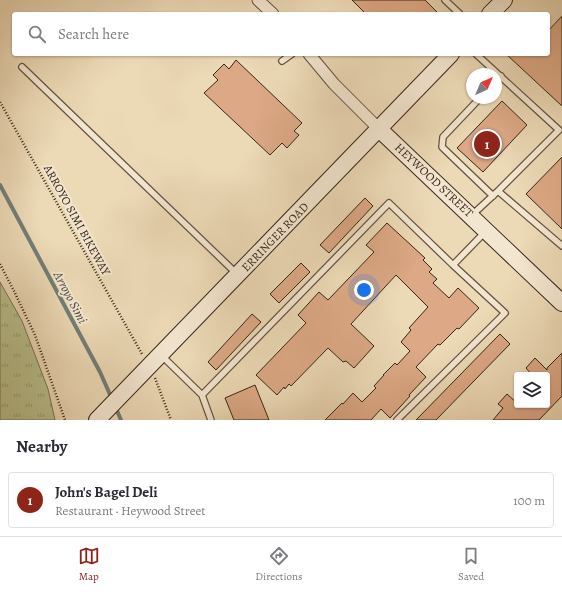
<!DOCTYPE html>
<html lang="en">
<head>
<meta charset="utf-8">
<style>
  :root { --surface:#fff; --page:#f2f2f3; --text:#2b2b33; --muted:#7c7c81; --line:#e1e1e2; --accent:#8f2418 }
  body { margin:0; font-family:Alegreya,serif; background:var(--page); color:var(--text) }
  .controls { position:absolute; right:12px; bottom:12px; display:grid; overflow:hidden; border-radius:4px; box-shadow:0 1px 3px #0004 }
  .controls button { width:36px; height:36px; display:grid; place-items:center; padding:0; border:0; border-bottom:1px solid var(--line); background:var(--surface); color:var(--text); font:20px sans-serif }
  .compass { position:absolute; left:466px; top:68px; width:36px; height:36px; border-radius:50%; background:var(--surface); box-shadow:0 1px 3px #0004; rotate:44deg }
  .you { position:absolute; left:364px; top:290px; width:14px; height:14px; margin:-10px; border:3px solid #fff; border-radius:50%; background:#1a73e8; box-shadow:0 0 0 6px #1a73e833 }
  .badge { display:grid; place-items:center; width:26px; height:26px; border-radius:50%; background:var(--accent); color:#fff; font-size:13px; font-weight:700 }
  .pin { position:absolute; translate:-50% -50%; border:2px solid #fff; box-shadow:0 1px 4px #0006 }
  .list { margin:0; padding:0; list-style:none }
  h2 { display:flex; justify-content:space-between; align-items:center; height:52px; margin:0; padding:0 16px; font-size:17px }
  h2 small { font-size:13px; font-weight:400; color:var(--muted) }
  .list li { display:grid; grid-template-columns:26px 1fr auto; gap:12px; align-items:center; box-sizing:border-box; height:56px; margin:0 8px 8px; padding:0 8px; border:1px solid var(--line); border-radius:4px }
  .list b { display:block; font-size:15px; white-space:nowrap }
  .list p { margin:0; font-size:13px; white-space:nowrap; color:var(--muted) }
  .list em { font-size:13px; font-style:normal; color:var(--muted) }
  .icon { flex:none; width:22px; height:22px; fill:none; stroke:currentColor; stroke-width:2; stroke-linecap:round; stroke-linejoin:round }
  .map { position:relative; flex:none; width:562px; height:420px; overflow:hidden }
  .search { position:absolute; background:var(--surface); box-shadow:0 1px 3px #0004; left:12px; right:12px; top:12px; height:44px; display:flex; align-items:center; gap:10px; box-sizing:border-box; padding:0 14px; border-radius:4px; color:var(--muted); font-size:15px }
  .sheet { height:116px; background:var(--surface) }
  nav { display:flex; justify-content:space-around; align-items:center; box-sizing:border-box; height:56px; border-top:1px solid var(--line); background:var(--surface); font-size:11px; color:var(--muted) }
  nav a { display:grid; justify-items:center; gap:2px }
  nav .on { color:var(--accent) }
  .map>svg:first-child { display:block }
</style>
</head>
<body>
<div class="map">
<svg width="562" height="420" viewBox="0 0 562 420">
  <defs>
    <pattern id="park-tufts" width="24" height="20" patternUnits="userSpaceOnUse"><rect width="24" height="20" fill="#b9bf8d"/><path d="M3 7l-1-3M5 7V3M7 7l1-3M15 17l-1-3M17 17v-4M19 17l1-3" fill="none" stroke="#979b72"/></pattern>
  </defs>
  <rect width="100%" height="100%" fill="#ecd9b6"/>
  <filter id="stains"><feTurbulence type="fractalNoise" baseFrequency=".005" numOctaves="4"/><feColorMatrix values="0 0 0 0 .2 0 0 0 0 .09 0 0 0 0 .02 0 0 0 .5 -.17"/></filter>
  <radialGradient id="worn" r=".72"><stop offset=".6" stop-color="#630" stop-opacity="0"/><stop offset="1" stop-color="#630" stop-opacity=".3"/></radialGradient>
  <path fill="url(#park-tufts)" stroke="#787252" d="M 0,282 L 22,321 L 48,389 L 55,420 L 0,420 Z"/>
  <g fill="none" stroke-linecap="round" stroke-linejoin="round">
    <path stroke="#737e77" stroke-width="4" d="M 0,185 L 100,372 L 112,399
      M 115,406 L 121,420"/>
  </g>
  <path fill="#dca885" stroke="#362617" d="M 352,0 L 425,0 L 439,14 L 366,14 Z
    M 562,16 L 562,106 L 506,54 L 548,54 L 548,31 Z
    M 236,60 L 302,123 L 294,131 L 299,135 L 287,148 L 282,143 L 270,155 L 204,93 L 218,80 L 213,75 L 224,64 L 229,69 Z
    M 502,101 L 527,125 L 483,172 L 457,148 Z
    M 562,157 L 562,229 L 526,194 Z
    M 365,198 L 373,206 L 329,253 L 320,245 Z
    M 387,223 L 425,258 L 423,260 L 432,269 L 429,272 L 437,279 L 433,283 L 449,298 L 458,288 L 479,308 L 459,329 L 457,328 L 440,345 L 438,344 L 416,367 L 426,377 L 409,395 L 410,396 L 390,418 L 381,409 L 371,420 L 325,420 L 342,403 L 343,404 L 353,393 L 362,402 L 376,388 L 374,386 L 384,375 L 383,375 L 395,363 L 397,365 L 410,351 L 401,342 L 411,330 L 409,328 L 428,307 L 396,275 L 351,324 L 374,346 L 354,368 L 346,361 L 343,362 L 328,348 L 291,386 L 289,384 L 285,389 L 284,387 L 277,395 L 256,375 L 306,323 L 298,315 L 319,292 L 328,300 L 374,252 L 366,245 Z
    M 301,263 L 310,272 L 279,303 L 270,294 Z
    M 252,314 L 261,322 L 216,370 L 208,362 Z
    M 500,334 L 510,344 L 436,420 L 416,420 Z
    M 562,353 L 562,396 L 539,420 L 493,420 L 503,408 L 498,404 L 507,394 L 517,403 L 517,405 L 547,405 L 547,375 L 532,375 L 526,368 L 535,358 L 547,370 L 547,368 Z
    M 255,385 L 269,420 L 234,420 L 225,398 Z"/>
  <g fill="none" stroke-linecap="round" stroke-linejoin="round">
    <defs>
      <path id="lane" d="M 445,0 L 460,14
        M 282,61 L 292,54
        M 22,67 L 237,274
        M 496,81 L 501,76
        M 480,98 L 443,137 L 442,147 L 493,196
        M 498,191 L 562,246
        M 472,215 L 498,191 L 559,130 L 476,54
        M 161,355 L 202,395 L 211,420
        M 202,395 L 389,203 L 453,265
        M 397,420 L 505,313 L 453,265 L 485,232"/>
      <path id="street" d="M 258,0 L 273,14
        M 309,54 L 334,84 L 379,129"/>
      <path id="secondary" d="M 490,14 L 504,0
        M 379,129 L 562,303
        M 97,420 L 451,54"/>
    </defs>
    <use href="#lane" stroke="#64533f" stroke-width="8"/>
    <use href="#street" stroke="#64533f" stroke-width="13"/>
    <use href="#secondary" stroke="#362617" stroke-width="18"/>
    <path stroke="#362617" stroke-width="2.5" stroke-dasharray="1 2" stroke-linecap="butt" d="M 0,102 L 142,354
      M 0,264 L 14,291 L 35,335 L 65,420
      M 155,378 L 171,420"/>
    <use href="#lane" stroke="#f3e6d0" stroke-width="5.5"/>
    <use href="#street" stroke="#f3e6d0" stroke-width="11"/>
    <use href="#secondary" stroke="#f3e6d0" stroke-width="16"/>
  </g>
  <g text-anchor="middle" stroke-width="4" stroke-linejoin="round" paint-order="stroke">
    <g font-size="12" fill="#362617" stroke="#f3e6d0">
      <text transform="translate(434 180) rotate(43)" y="4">HEYWOOD STREET</text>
      <text transform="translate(77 220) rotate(61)" y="4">ARROYO SIMI BIKEWAY</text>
      <text transform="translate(275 237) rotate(-46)" y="4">ERRINGER ROAD</text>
    </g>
    <g font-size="13" font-style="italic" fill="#504a3f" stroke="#f3e6d0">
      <text transform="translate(71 297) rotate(62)" y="5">Arroyo Simi</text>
    </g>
  </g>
  <rect width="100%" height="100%" filter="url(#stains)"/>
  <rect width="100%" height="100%" fill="url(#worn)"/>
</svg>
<div class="controls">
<button><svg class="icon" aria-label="layers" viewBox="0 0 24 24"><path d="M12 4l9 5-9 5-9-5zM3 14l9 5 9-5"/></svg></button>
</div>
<svg class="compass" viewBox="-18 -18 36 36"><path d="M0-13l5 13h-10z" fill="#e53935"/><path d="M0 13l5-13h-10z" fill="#7c7c81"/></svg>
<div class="you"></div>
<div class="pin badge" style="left:487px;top:144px">1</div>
<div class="search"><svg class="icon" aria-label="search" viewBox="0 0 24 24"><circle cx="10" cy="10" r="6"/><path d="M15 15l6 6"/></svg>Search here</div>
</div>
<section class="sheet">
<h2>Nearby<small></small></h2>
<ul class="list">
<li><span class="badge">1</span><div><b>John's Bagel Deli</b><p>Restaurant · Heywood Street</p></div><em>100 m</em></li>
</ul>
</section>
<nav>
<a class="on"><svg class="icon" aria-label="map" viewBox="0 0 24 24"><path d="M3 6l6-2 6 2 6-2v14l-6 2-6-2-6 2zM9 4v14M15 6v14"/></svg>Map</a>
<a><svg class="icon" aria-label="directions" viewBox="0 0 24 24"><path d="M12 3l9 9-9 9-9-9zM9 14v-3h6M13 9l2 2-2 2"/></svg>Directions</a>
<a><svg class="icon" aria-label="saved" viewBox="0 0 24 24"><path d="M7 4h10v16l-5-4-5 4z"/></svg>Saved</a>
</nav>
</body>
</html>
